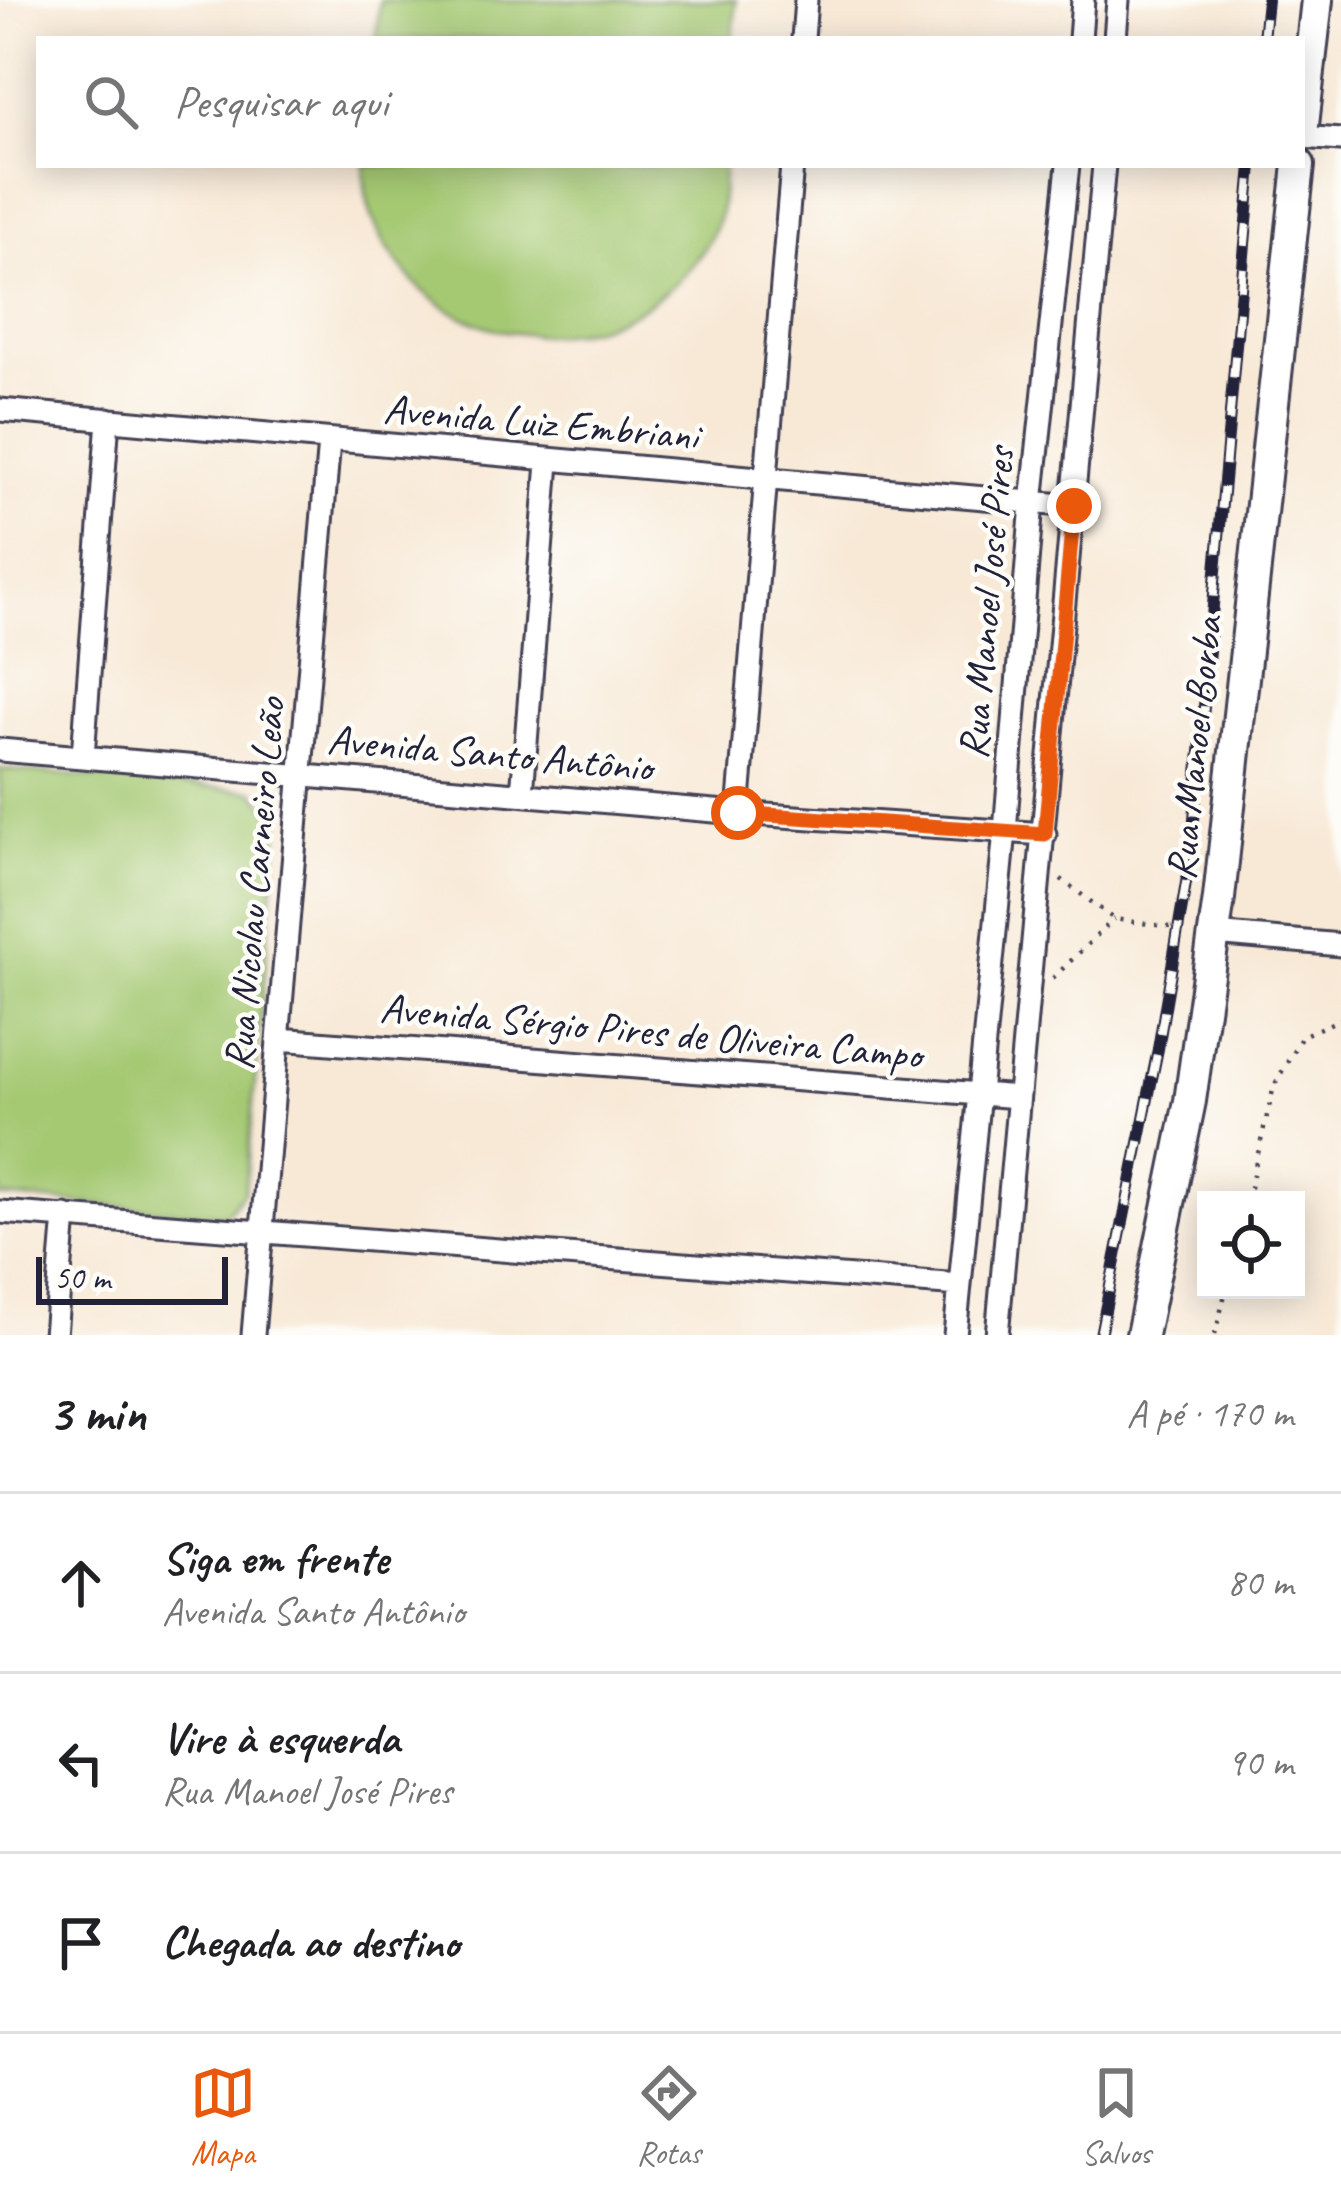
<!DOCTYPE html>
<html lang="pt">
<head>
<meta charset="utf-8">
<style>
  :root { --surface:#fff; --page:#f6f6f6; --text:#202124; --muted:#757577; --line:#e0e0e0; --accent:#ea580c }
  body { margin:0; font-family:Caveat,sans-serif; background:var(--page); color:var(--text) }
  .controls { position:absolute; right:36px; bottom:36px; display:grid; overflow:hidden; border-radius:0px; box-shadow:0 6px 30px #0003 }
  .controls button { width:108px; height:108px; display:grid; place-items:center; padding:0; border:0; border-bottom:3px solid var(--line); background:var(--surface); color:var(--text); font:60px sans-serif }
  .scale { position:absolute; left:36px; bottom:30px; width:192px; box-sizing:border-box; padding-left:12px; border:6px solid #22223b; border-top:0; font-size:33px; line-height:42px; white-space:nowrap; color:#22223b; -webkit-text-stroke:9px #fdfcf7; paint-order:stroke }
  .stop { position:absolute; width:36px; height:36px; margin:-27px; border:9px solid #ea580c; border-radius:50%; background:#fff }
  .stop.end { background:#ea580c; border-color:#fff; box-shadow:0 3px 12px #0008 }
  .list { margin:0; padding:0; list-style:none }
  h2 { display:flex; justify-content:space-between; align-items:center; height:156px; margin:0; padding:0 48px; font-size:51px }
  h2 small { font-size:39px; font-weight:400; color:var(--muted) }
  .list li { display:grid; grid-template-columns:78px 1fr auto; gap:36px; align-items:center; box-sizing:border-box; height:180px; padding:0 48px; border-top:3px solid var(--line) }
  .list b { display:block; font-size:45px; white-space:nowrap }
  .list p { margin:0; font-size:39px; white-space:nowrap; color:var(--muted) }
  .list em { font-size:39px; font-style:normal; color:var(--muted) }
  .icon { flex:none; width:66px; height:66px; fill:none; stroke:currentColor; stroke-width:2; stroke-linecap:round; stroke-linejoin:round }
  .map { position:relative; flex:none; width:1341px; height:1335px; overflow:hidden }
  .search { position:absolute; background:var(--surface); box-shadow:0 6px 30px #0003; left:36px; right:36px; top:36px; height:132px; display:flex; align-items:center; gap:30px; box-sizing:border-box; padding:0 42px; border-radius:0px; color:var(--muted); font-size:45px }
  .sheet { height:696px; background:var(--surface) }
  nav { display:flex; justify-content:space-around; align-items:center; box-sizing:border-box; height:168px; border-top:3px solid var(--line); background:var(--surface); font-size:33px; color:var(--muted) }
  nav a { display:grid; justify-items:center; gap:6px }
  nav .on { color:var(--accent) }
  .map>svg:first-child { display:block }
</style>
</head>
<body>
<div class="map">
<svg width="1341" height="1335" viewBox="0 0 1341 1335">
  <rect width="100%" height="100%" fill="#fdfcf7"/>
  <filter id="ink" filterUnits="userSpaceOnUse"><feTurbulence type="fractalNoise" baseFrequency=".00833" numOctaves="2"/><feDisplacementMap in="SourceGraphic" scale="24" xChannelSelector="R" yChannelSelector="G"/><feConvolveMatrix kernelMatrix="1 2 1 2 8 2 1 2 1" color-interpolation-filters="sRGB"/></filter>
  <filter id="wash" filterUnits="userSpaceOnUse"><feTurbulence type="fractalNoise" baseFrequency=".004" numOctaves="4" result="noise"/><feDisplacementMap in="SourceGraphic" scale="48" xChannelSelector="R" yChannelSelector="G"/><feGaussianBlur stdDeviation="2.7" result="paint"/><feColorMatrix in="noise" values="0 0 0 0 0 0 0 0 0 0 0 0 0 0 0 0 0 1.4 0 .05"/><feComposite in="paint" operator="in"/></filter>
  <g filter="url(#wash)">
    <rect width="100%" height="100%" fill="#f8e9d7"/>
    <path fill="#a5c973" stroke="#647657" stroke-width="3" d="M 380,0 L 736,0 L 733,39 L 376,39 Z
      M 365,165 L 724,165 C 722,180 723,196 720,211 C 716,234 699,258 684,274 C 605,358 463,357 395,259 C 375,231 362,200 365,165 Z
      M 0,769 L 254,791 L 279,821 L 245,1191 L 225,1215 L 0,1197 Z"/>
  </g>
  <g filter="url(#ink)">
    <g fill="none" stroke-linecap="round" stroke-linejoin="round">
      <defs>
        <path id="street" d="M 803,39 L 806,0
          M 1080,39 L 1083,0
          M 1115,39 L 1118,0
          M 1302,137 L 1341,140
          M 0,410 L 1074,506
          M 0,750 L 738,813 L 1045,834
          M 83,756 L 108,419
          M 522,794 L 548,462
          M 738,813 L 792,165
          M 1214,934 L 1341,945
          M 279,1039 L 1018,1097
          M 0,1212 L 960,1285
          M 55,1335 L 65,1216
          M 253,1335 L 329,441
          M 955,1335 L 1005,831 L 1032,503 L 1068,165
          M 997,1335 L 1104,165"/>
        <path id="secondary" d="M 1302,134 L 1317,0
          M 1142,1335 L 1190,1101 L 1219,898 L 1299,165"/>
      </defs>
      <use href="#street" stroke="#424052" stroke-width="27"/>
      <use href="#secondary" stroke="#424052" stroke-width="36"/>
      <path stroke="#424052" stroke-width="4.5" stroke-dasharray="3 9" stroke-linecap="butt" d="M 1061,879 L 1114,919 L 1184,929
        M 1053,978 L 1114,919
        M 1247,1200 L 1274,1086 L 1302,1036 L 1341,1019
        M 1215,1335 L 1226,1290"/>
      <use href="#street" stroke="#fff" stroke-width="21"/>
      <use href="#secondary" stroke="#fff" stroke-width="30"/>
      <defs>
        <path id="rail" d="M 1263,39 L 1267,0
          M 1100,1335 L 1158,1049 L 1191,853 L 1252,165"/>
      </defs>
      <use href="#rail" stroke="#22223b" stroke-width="12"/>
      <use href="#rail" stroke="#fdfcf7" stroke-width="8" stroke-dasharray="22" stroke-linecap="butt"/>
    </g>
  </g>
  <g fill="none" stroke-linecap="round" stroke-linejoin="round" filter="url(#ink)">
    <path stroke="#ea580c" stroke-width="15" d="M 738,813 L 1045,834 L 1074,506"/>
  </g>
  <g text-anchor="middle" stroke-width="9" stroke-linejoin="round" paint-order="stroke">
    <g font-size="42" fill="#22223b" stroke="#fdfcf7">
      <text transform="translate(541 421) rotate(5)" y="15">Avenida Luiz Embriani</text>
      <text transform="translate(985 603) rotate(-85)" y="15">Rua Manoel José Pires</text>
      <text transform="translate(1193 748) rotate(-84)" y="15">Rua Manoel Borba</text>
      <text transform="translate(490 752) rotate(5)" y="15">Avenida Santo Antônio</text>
      <text transform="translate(253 884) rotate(-85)" y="15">Rua Nicolau Carneiro Leão</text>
      <text transform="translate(651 1030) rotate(5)" y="15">Avenida Sérgio Pires de Oliveira Campo</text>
    </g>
  </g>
</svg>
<div class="controls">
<button><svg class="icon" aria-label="locate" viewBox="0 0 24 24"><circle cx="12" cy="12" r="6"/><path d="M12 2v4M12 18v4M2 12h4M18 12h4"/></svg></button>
</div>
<div class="scale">50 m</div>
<div class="stop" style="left:738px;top:813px"></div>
<div class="stop end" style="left:1074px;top:506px"></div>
<div class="search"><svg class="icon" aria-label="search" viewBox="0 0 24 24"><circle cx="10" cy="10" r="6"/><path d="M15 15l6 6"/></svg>Pesquisar aqui</div>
</div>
<section class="sheet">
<h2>3 min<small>A pé · 170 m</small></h2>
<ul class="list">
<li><svg class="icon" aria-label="ahead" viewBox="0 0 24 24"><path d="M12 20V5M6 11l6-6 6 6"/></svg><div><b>Siga em frente</b><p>Avenida Santo Antônio</p></div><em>80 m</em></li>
<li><svg class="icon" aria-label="left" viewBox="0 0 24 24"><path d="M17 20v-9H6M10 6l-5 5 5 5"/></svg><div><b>Vire à esquerda</b><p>Rua Manoel José Pires</p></div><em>90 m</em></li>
<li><svg class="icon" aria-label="arrive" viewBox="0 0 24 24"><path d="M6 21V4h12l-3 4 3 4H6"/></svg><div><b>Chegada ao destino</b></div></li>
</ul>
</section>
<nav>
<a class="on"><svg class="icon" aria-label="map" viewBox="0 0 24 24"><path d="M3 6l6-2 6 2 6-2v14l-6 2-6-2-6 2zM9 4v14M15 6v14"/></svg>Mapa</a>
<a><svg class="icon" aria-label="directions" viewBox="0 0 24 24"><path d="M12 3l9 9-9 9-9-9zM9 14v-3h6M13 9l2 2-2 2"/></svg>Rotas</a>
<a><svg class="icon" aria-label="saved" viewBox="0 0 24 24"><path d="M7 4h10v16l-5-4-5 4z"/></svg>Salvos</a>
</nav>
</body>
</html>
